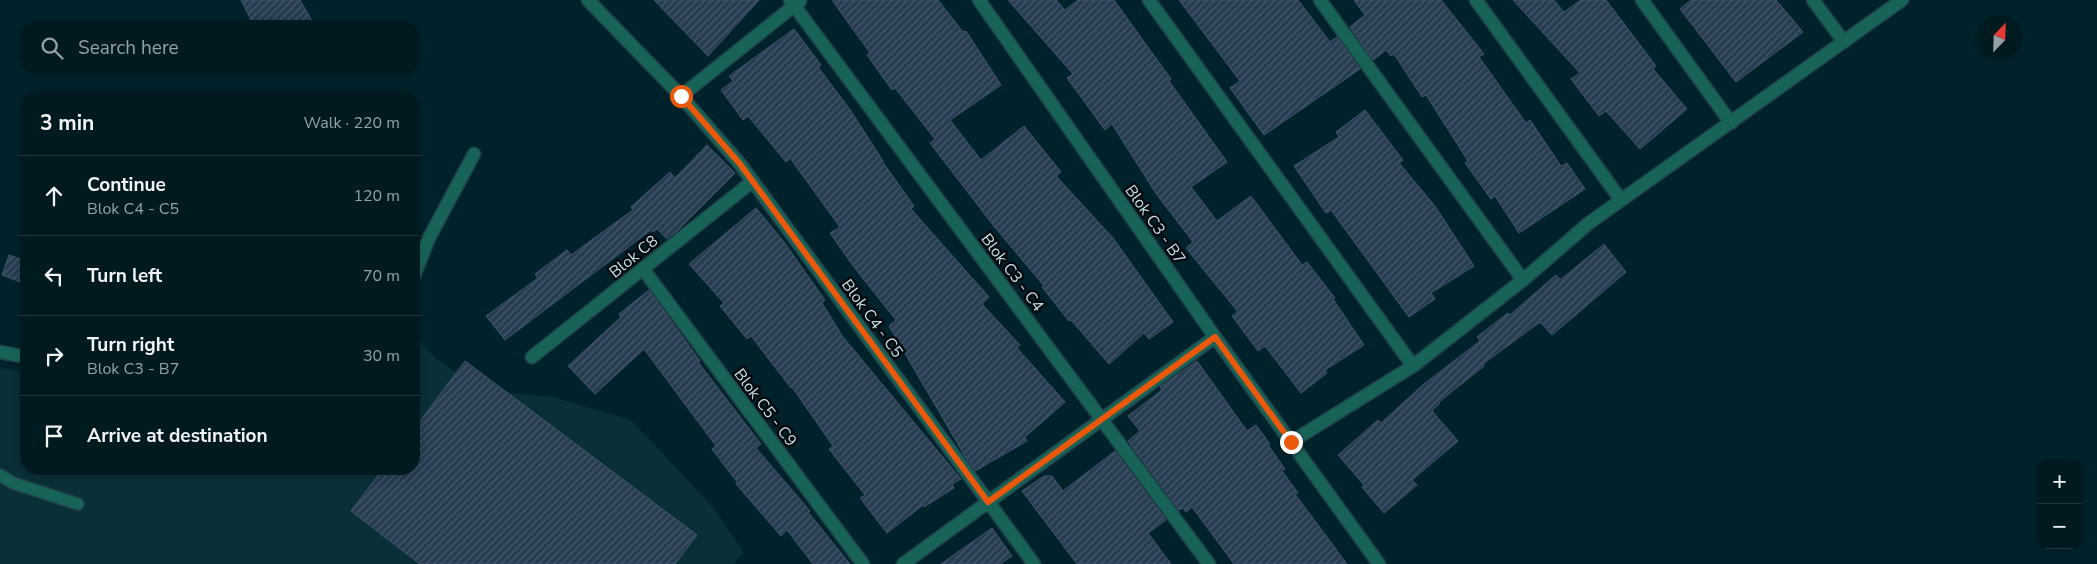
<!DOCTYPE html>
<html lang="en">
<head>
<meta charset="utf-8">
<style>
  :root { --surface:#001a20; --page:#0a2329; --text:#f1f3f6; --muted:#95a1a5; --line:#22383e }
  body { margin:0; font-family:"Nunito Sans",sans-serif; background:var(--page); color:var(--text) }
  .controls { position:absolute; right:15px; bottom:15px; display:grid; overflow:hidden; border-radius:10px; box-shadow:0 2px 8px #0003 }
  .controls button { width:45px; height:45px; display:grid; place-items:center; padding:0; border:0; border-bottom:1px solid var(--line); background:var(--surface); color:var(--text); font:25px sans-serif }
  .compass { position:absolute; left:1977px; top:15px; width:45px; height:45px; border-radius:50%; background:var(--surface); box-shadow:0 2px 8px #0003; rotate:23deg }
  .stop { position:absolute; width:15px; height:15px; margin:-11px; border:4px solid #ea580c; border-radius:50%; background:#fff }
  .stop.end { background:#ea580c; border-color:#fff; box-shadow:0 1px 5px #0008 }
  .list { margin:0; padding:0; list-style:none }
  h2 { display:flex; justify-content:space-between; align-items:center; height:65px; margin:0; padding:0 20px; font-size:21px }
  h2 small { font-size:16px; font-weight:400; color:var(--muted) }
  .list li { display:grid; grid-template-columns:32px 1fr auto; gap:15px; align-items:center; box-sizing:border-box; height:80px; padding:0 20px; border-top:1px solid var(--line) }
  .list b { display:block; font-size:19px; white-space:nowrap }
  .list p { margin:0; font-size:16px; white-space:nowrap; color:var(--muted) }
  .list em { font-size:16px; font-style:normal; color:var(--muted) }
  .icon { flex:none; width:28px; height:28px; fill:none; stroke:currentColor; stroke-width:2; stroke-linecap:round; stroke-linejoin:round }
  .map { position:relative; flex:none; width:2097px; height:564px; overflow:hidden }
  .search { position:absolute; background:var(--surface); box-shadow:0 2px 8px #0003; left:20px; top:20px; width:400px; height:55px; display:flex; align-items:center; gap:12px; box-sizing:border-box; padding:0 18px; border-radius:20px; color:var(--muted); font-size:19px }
  .panel { position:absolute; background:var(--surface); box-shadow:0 2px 8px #0003; left:20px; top:90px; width:400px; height:385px; border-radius:20px }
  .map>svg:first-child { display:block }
</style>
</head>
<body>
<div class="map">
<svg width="2097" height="564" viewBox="0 0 2097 564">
  <defs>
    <pattern id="building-hatch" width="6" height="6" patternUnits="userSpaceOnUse" patternTransform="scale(1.25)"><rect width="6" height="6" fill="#273c50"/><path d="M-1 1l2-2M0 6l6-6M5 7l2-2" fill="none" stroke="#455869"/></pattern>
  </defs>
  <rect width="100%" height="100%" fill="#00232b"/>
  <path fill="#092f37" d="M 414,336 L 436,358 L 480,390 L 553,397 L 631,420 L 713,507 L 744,553 L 733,564 L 0,564 L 0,368 L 26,373 L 26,469 L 414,469 Z"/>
  <path fill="url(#building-hatch)" stroke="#3f556a" d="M 241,0 L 300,0 L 315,26 L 254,26 Z
    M 654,0 L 759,0 L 708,56 Z
    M 832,0 L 938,0 L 963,32 L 966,31 L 1001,85 L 950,120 L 981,160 L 1024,126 L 1061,172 L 1056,176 L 1113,238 L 1173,322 L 1149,339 L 1144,333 L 1109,364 L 1071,320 L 1069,321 L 1042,287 L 1044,286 L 993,225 L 930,143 L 935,139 L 895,88 L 892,90 L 867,55 L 870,53 Z
    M 1008,0 L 1056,0 L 1065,10 L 1078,0 L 1114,0 L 1171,79 L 1169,81 L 1227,162 L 1191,187 L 1217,221 L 1251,196 L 1302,265 L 1307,262 L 1335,298 L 1333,299 L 1364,345 L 1325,370 L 1327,373 L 1301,393 L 1265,346 L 1258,351 L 1232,316 L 1238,312 L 1186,248 L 1193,242 L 1157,195 L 1112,124 L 1105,130 L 1067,78 L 1073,74 Z
    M 1179,0 L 1298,0 L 1330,42 L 1337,37 L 1360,69 L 1264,135 L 1230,88 L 1240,81 Z
    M 1354,0 L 1441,0 L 1484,54 L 1479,57 L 1526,123 L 1530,120 L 1561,166 L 1567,163 L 1585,189 L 1519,233 L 1495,196 L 1491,199 L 1465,163 L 1468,161 L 1426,95 L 1422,97 L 1394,54 L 1391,56 L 1386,50 L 1373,60 L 1350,27 L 1365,15 Z
    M 1513,0 L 1554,0 L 1564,12 L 1581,0 L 1606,0 L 1656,66 L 1653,69 L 1687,109 L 1640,149 L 1606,111 L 1599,116 L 1571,79 L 1580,73 Z
    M 1691,0 L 1776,0 L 1803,32 L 1736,82 L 1680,9 Z
    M 794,29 L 821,65 L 818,67 L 851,111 L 883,161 L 882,161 L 914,206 L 911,209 L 989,297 L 982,304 L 1020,345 L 1017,348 L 1065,402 L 1025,437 L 1027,441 L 975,471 L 966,458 L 889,326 L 896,320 L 853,266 L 830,233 L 840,227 L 790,158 L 786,162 L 748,116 L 743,120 L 721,90 L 733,81 L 729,76 Z
    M 1365,110 L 1403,160 L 1399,163 L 1435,206 L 1474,266 L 1431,293 L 1435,299 L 1409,317 L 1331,210 L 1326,213 L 1294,166 L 1339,137 L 1336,132 Z
    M 707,145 L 735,173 L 677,231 L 667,239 L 657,229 L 653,232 L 651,230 L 505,340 L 486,316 L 538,278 L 535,274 L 567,250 L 571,255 L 633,210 L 631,207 L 670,172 L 675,178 Z
    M 756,208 L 784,242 L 825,300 L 822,303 L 843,337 L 961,479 L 952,484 L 954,488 L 924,507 L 923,505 L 887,533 L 860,498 L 865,495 L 829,449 L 833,446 L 792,387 L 791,388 L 751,336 L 747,339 L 720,306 L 724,303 L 689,264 Z
    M 1604,244 L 1626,272 L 1552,335 L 1540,322 L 1483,364 L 1484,366 L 1439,402 L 1440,403 L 1432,411 L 1458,441 L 1412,480 L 1417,485 L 1384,513 L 1362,487 L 1364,485 L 1338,455 L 1378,420 L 1381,423 L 1424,384 L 1480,341 L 1477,337 L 1508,313 L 1510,315 L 1556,275 L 1560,280 Z
    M 9,255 L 26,261 L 26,284 L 2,275 Z
    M 649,290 L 700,361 L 698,362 L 761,444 L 756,448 L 810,511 L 808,512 L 850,564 L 813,564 L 787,530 L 781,536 L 736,484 L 737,482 L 712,449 L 716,446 L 644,349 L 595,394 L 568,366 L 621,317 L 619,314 Z
    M 465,361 L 697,535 L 675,564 L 420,564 L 351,511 L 383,469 L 414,469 L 414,429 Z
    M 1197,361 L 1247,431 L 1256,425 L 1270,444 L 1268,445 L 1285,469 L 1282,471 L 1298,493 L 1295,494 L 1347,564 L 1234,564 L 1192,507 L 1186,512 L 1183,508 L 1179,510 L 1128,441 L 1140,431 L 1128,416 L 1162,390 L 1160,387 Z
    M 1115,451 L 1166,520 L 1148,533 L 1171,564 L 1077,564 L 1022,491 L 1044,476 L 1052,476 L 1063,491 Z
    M 992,528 L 1012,556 L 1000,564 L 941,564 Z"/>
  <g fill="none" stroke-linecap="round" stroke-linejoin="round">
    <defs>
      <path id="lane" d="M 0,475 L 13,483 L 78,504"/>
      <path id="street" d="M 588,0 L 681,96 L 740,164 L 1034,564
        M 790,0 L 1209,564
        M 979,0 L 1215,337 L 1379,564
        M 1149,0 L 1413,366
        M 1320,0 L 1523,280
        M 1476,0 L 1621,200
        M 1642,0 L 1731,123
        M 1813,0 L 1844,42
        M 681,96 L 800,1
        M 643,269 L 863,564
        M 414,276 L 429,238 L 474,154
        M 0,352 L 26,357
        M 532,357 L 753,181
        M 1291,442 L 1413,366 L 1523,280 L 1589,223 L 1902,0
        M 903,564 L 1215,337"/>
    </defs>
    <use href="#lane" stroke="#204149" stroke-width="14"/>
    <use href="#street" stroke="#204149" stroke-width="15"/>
    <use href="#lane" stroke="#186358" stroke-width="11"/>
    <use href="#street" stroke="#186358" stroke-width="12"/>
  </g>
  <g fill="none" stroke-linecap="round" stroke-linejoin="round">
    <path stroke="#ea580c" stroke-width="6" d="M 681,96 L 740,164 L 988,502 L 1215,337 L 1291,442"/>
  </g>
  <g text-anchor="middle" stroke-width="5" stroke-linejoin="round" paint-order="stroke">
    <g font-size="16" fill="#cbdfe4" stroke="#000a0e">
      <text transform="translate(1156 224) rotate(55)" y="6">Blok C3 - B7</text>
      <text transform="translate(633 256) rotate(-39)" y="6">Blok C8</text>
      <text transform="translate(1013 272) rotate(53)" y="6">Blok C3 - C4</text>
      <text transform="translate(873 318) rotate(54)" y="6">Blok C4 - C5</text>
      <text transform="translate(766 407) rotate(53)" y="6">Blok C5 - C9</text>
    </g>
  </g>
</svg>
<div class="controls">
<button>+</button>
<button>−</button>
</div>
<svg class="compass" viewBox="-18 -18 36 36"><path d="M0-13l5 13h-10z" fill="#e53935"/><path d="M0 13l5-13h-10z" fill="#95a1a5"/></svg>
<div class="stop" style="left:681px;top:96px"></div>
<div class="stop end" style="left:1291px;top:442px"></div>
<div class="search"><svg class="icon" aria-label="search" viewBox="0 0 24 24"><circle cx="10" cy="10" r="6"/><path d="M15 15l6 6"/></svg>Search here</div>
<section class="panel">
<h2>3 min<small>Walk · 220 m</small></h2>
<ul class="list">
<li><svg class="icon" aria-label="ahead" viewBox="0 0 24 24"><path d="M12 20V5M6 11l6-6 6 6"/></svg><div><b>Continue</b><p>Blok C4 - C5</p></div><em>120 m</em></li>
<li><svg class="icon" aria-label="left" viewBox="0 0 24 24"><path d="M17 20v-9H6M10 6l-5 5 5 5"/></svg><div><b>Turn left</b></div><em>70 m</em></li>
<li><svg class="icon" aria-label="right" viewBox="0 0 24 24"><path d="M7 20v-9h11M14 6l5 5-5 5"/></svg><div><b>Turn right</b><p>Blok C3 - B7</p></div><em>30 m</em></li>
<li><svg class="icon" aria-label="arrive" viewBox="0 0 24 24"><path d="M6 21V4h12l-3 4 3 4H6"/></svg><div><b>Arrive at destination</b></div></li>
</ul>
</section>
</div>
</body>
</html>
